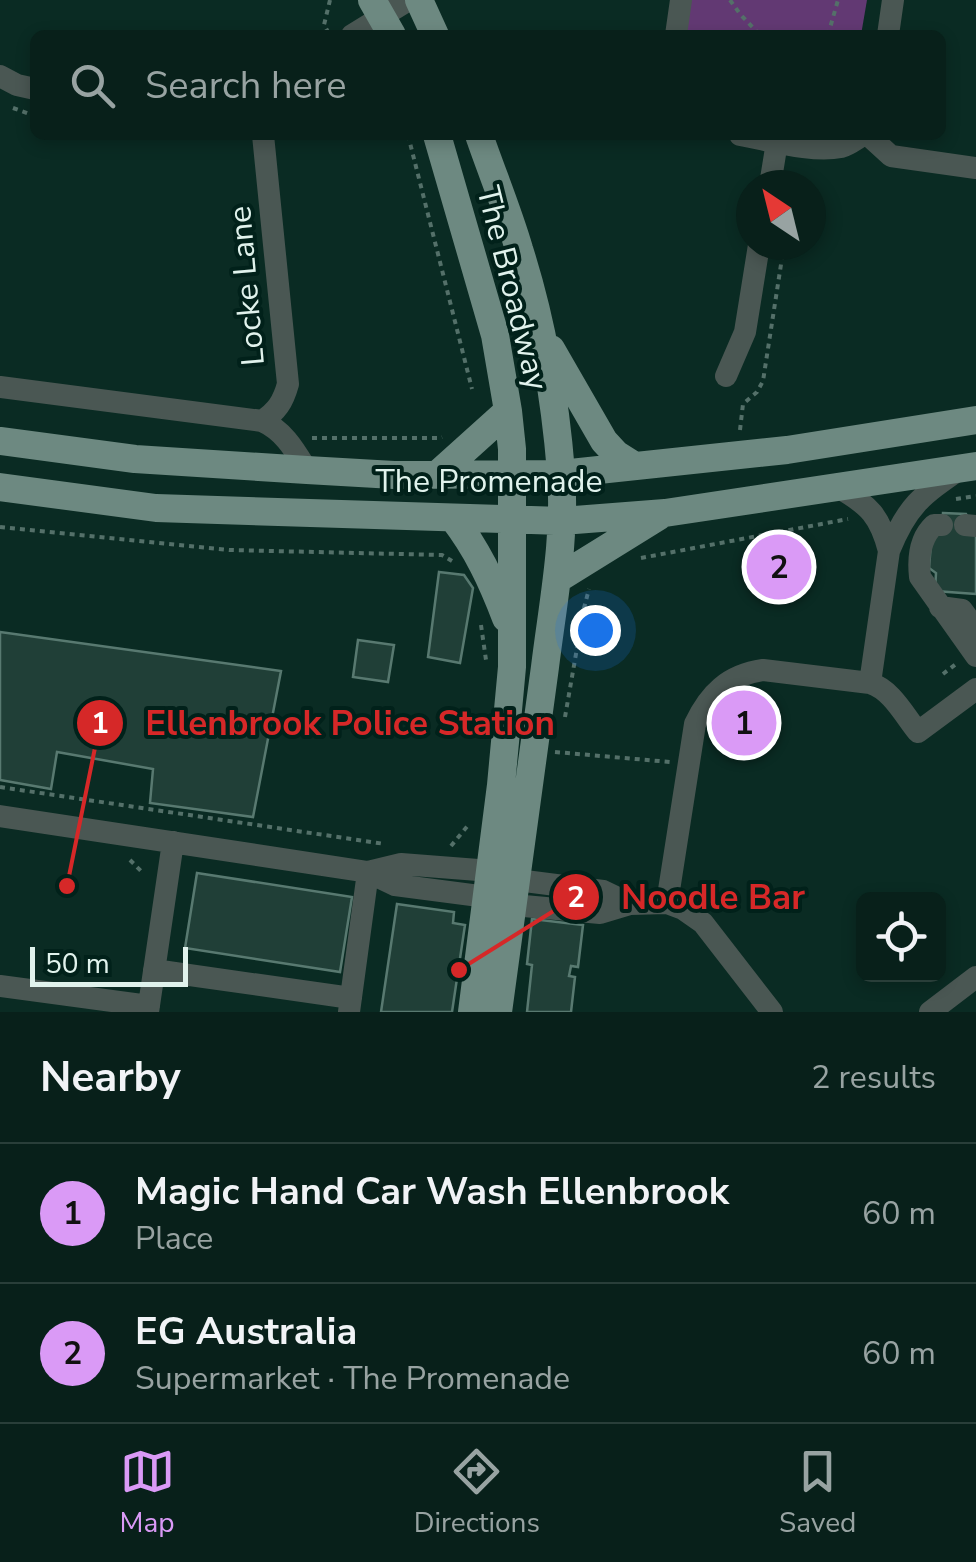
<!DOCTYPE html>
<html lang="en">
<head>
<meta charset="utf-8">
<style>
  :root { --surface:#08201a; --page:#112823; --text:#f1f3f6; --muted:#98a3a2; --line:#293e39; --accent:#da9af6 }
  body { margin:0; font-family:"Nunito Sans",sans-serif; background:var(--page); color:var(--text) }
  .controls { position:absolute; right:30px; bottom:30px; display:grid; overflow:hidden; border-radius:15px; box-shadow:0 5px 15px #0003 }
  .controls button { width:90px; height:90px; display:grid; place-items:center; padding:0; border:0; border-bottom:2px solid var(--line); background:var(--surface); color:var(--text); font:50px sans-serif }
  .compass { position:absolute; left:736px; top:170px; width:90px; height:90px; border-radius:50%; background:var(--surface); box-shadow:0 5px 15px #0003; rotate:325deg }
  .scale { position:absolute; left:30px; bottom:25px; width:158px; box-sizing:border-box; padding-left:10px; border:5px solid #e0f2ec; border-top:0; font-size:28px; line-height:35px; white-space:nowrap; color:#e0f2ec; -webkit-text-stroke:8px #01211a; paint-order:stroke }
  .you { position:absolute; left:595px; top:630px; width:35px; height:35px; margin:-25px; border:8px solid #fff; border-radius:50%; background:#1a73e8; box-shadow:0 0 0 15px #1a73e833 }
  .badge { display:grid; place-items:center; width:65px; height:65px; border-radius:50%; background:var(--accent); color:#111; font-size:32px; font-weight:700 }
  .pin { position:absolute; translate:-50% -50%; border:5px solid #fff; box-shadow:0 2px 10px #0006 }
  .list { margin:0; padding:0; list-style:none }
  h2 { display:flex; justify-content:space-between; align-items:center; height:130px; margin:0; padding:0 40px; font-size:42px }
  h2 small { font-size:32px; font-weight:400; color:var(--muted) }
  .list li { display:grid; grid-template-columns:65px 1fr auto; gap:30px; align-items:center; box-sizing:border-box; height:140px; padding:0 40px; border-top:2px solid var(--line) }
  .list b { display:block; font-size:38px; white-space:nowrap }
  .list p { margin:0; font-size:32px; white-space:nowrap; color:var(--muted) }
  .list em { font-size:32px; font-style:normal; color:var(--muted) }
  .icon { flex:none; width:55px; height:55px; fill:none; stroke:currentColor; stroke-width:2; stroke-linecap:round; stroke-linejoin:round }
  .map { position:relative; flex:none; width:976px; height:1012px; overflow:hidden }
  .search { position:absolute; background:var(--surface); box-shadow:0 5px 15px #0003; left:30px; right:30px; top:30px; height:110px; display:flex; align-items:center; gap:25px; box-sizing:border-box; padding:0 35px; border-radius:15px; color:var(--muted); font-size:38px }
  .sheet { height:410px; background:var(--surface) }
  nav { display:flex; justify-content:space-around; align-items:center; box-sizing:border-box; height:140px; border-top:2px solid var(--line); background:var(--surface); font-size:28px; color:var(--muted) }
  nav a { display:grid; justify-items:center; gap:5px }
  nav .on { color:var(--accent) }
  .map>svg:first-child { display:block }
</style>
</head>
<body>
<div class="map">
<svg width="976" height="1012" viewBox="0 0 976 1012">
  <rect width="100%" height="100%" fill="#0a2b23"/>
  <path fill="#623973" d="M 688,0 L 867,0 L 861,35 L 683,35 Z"/>
  <path fill="#203f37" stroke="#587970" stroke-width="2.5" d="M 943,513 L 966,514 L 976,533 L 976,594 L 935,591 L 936,573 L 929,568 L 932,531 L 942,531 Z
    M 770,546 L 795,551 L 789,592 L 778,590 L 776,596 L 760,593 Z
    M 439,572 L 464,575 L 473,588 L 460,663 L 428,657 Z
    M 0,632 L 281,671 L 253,817 L 150,803 L 153,769 L 57,752 L 51,789 L 0,780 Z
    M 358,640 L 394,645 L 388,682 L 353,677 Z
    M 739,688 L 777,738 L 750,758 L 712,709 Z
    M 197,873 L 352,897 L 340,972 L 185,948 Z
    M 397,904 L 454,912 L 453,923 L 465,925 L 452,1012 L 381,1012 Z
    M 532,919 L 583,925 L 578,967 L 571,966 L 569,976 L 575,977 L 571,1012 L 527,1012 L 532,965 L 527,964 Z"/>
  <g fill="none" stroke-linecap="round" stroke-linejoin="round">
    <path stroke="#547069" stroke-width="4" stroke-dasharray="5 5" stroke-linecap="butt" d="M 330,0 L 324,25 L 330,35
      M 730,0 L 740,14 L 760,35
      M 828,35 L 838,0
      M 13,108 L 35,116
      M 216,135 L 241,136
      M 408,135 L 472,389
      M 740,430 L 743,404 L 757,392 L 763,381 L 784,245
      M 312,438 L 440,438 L 442,437
      M 956,499 L 976,496
      M 0,527 L 230,550 L 442,555 L 452,561
      M 641,558 L 848,519
      M 481,625 L 486,660
      M 943,674 L 956,664
      M 565,717 L 584,608 L 589,589
      M 555,752 L 670,762
      M 0,787 L 385,844
      M 451,846 L 470,823
      M 130,860 L 144,874"/>
    <path stroke="#4a5753" stroke-width="22" d="M 352,35 L 409,0
      M 676,35 L 681,0
      M 888,35 L 893,0
      M 0,76 L 17,85 L 35,89
      M 740,135 C 769,140 812,153 841,147 C 849,145 856,139 863,135
      M 868,135 L 891,156 L 976,168
      M 770,185 L 777,142
      M 726,376 L 745,332 L 759,245
      M 0,387 L 262,421 C 284,431 294,449 307,470
      M 262,421 C 277,411 283,402 288,384 L 263,135
      M 839,488 C 869,505 880,516 889,551
      M 942,525 L 934,525 C 920,538 918,559 920,577 L 976,656
      M 965,525 L 976,526
      M 940,607 L 962,610 L 976,629
      M 870,683 L 889,551 C 907,506 921,496 960,469
      M 0,816 L 368,872 L 395,885 L 487,897 L 513,905 L 600,913 L 630,904 L 667,903 L 683,909 L 703,923 L 772,1012
      M 368,872 L 401,864 L 491,871 L 517,880 L 603,891 L 630,904
      M 667,903 L 695,724 C 709,694 728,675 763,670 L 870,683 C 892,690 904,715 918,732 L 976,689
      M 154,970 L 351,998
      M 0,986 L 149,1006
      M 148,1012 L 173,842
      M 349,1012 L 368,872
      M 930,1012 L 976,977"/>
    <path stroke="#6d8981" stroke-width="28" d="M 372,0 L 392,35
      M 419,0 L 435,35
      M 437,135 L 495,335 L 508,411 L 512,449 L 512,667 L 501,785 L 472,1012
      M 479,135 C 492,173 508,211 519,249 C 542,321 555,397 561,472 C 566,538 553,602 545,667 C 530,782 514,897 498,1012
      M 551,349 L 604,441 L 616,454 L 635,466
      M 0,441 L 135,459 L 307,470 L 394,475 L 561,474 L 787,450 L 976,420
      M 438,474 L 508,411
      M 0,487 L 156,508 L 562,521 L 665,513 L 976,466
      M 453,518 C 477,549 492,581 506,618
      M 559,578 L 659,516"/>
  </g>
  <g text-anchor="middle" stroke-width="8" stroke-linejoin="round" paint-order="stroke">
    <g font-size="32" fill="#e0f2ec" stroke="#01211a">
      <text transform="translate(246 286) rotate(-95)" y="11">Locke Lane</text>
      <text transform="translate(513 288) rotate(76)" y="11">The Broadway</text>
      <text x="489" y="492">The Promenade</text>
    </g>
  </g>
  <path fill="none" stroke="#d62828" stroke-width="4" d="M67 886L100 723M459 970L576 897"/>
  <g fill="#d62828" stroke="#01211a" stroke-width="4">
    <circle cx="67" cy="886" r="10"/>
    <circle cx="459" cy="970" r="10"/>
    <circle cx="100" cy="723" r="25"/>
    <circle cx="576" cy="897" r="25"/>
  </g>
  <g font-size="30" text-anchor="middle" font-weight="bold" fill="#fff">
    <text x="100" y="733">1</text>
    <text x="576" y="907">2</text>
  </g>
  <g font-size="35" text-anchor="middle" font-weight="bold" fill="#d62828" stroke="#01211a" stroke-width="8" stroke-linejoin="round" paint-order="stroke">
    <text x="350" y="735">Ellenbrook Police Station</text>
    <text x="713" y="909">Noodle Bar</text>
  </g>
</svg>
<div class="controls">
<button><svg class="icon" aria-label="locate" viewBox="0 0 24 24"><circle cx="12" cy="12" r="6"/><path d="M12 2v4M12 18v4M2 12h4M18 12h4"/></svg></button>
</div>
<svg class="compass" viewBox="-18 -18 36 36"><path d="M0-13l5 13h-10z" fill="#e53935"/><path d="M0 13l5-13h-10z" fill="#98a3a2"/></svg>
<div class="scale">50 m</div>
<div class="you"></div>
<div class="pin badge" style="left:744px;top:723px">1</div>
<div class="pin badge" style="left:779px;top:567px">2</div>
<div class="search"><svg class="icon" aria-label="search" viewBox="0 0 24 24"><circle cx="10" cy="10" r="6"/><path d="M15 15l6 6"/></svg>Search here</div>
</div>
<section class="sheet">
<h2>Nearby<small>2 results</small></h2>
<ul class="list">
<li><span class="badge">1</span><div><b>Magic Hand Car Wash Ellenbrook</b><p>Place</p></div><em>60 m</em></li>
<li><span class="badge">2</span><div><b>EG Australia</b><p>Supermarket · The Promenade</p></div><em>60 m</em></li>
</ul>
</section>
<nav>
<a class="on"><svg class="icon" aria-label="map" viewBox="0 0 24 24"><path d="M3 6l6-2 6 2 6-2v14l-6 2-6-2-6 2zM9 4v14M15 6v14"/></svg>Map</a>
<a><svg class="icon" aria-label="directions" viewBox="0 0 24 24"><path d="M12 3l9 9-9 9-9-9zM9 14v-3h6M13 9l2 2-2 2"/></svg>Directions</a>
<a><svg class="icon" aria-label="saved" viewBox="0 0 24 24"><path d="M7 4h10v16l-5-4-5 4z"/></svg>Saved</a>
</nav>
</body>
</html>
